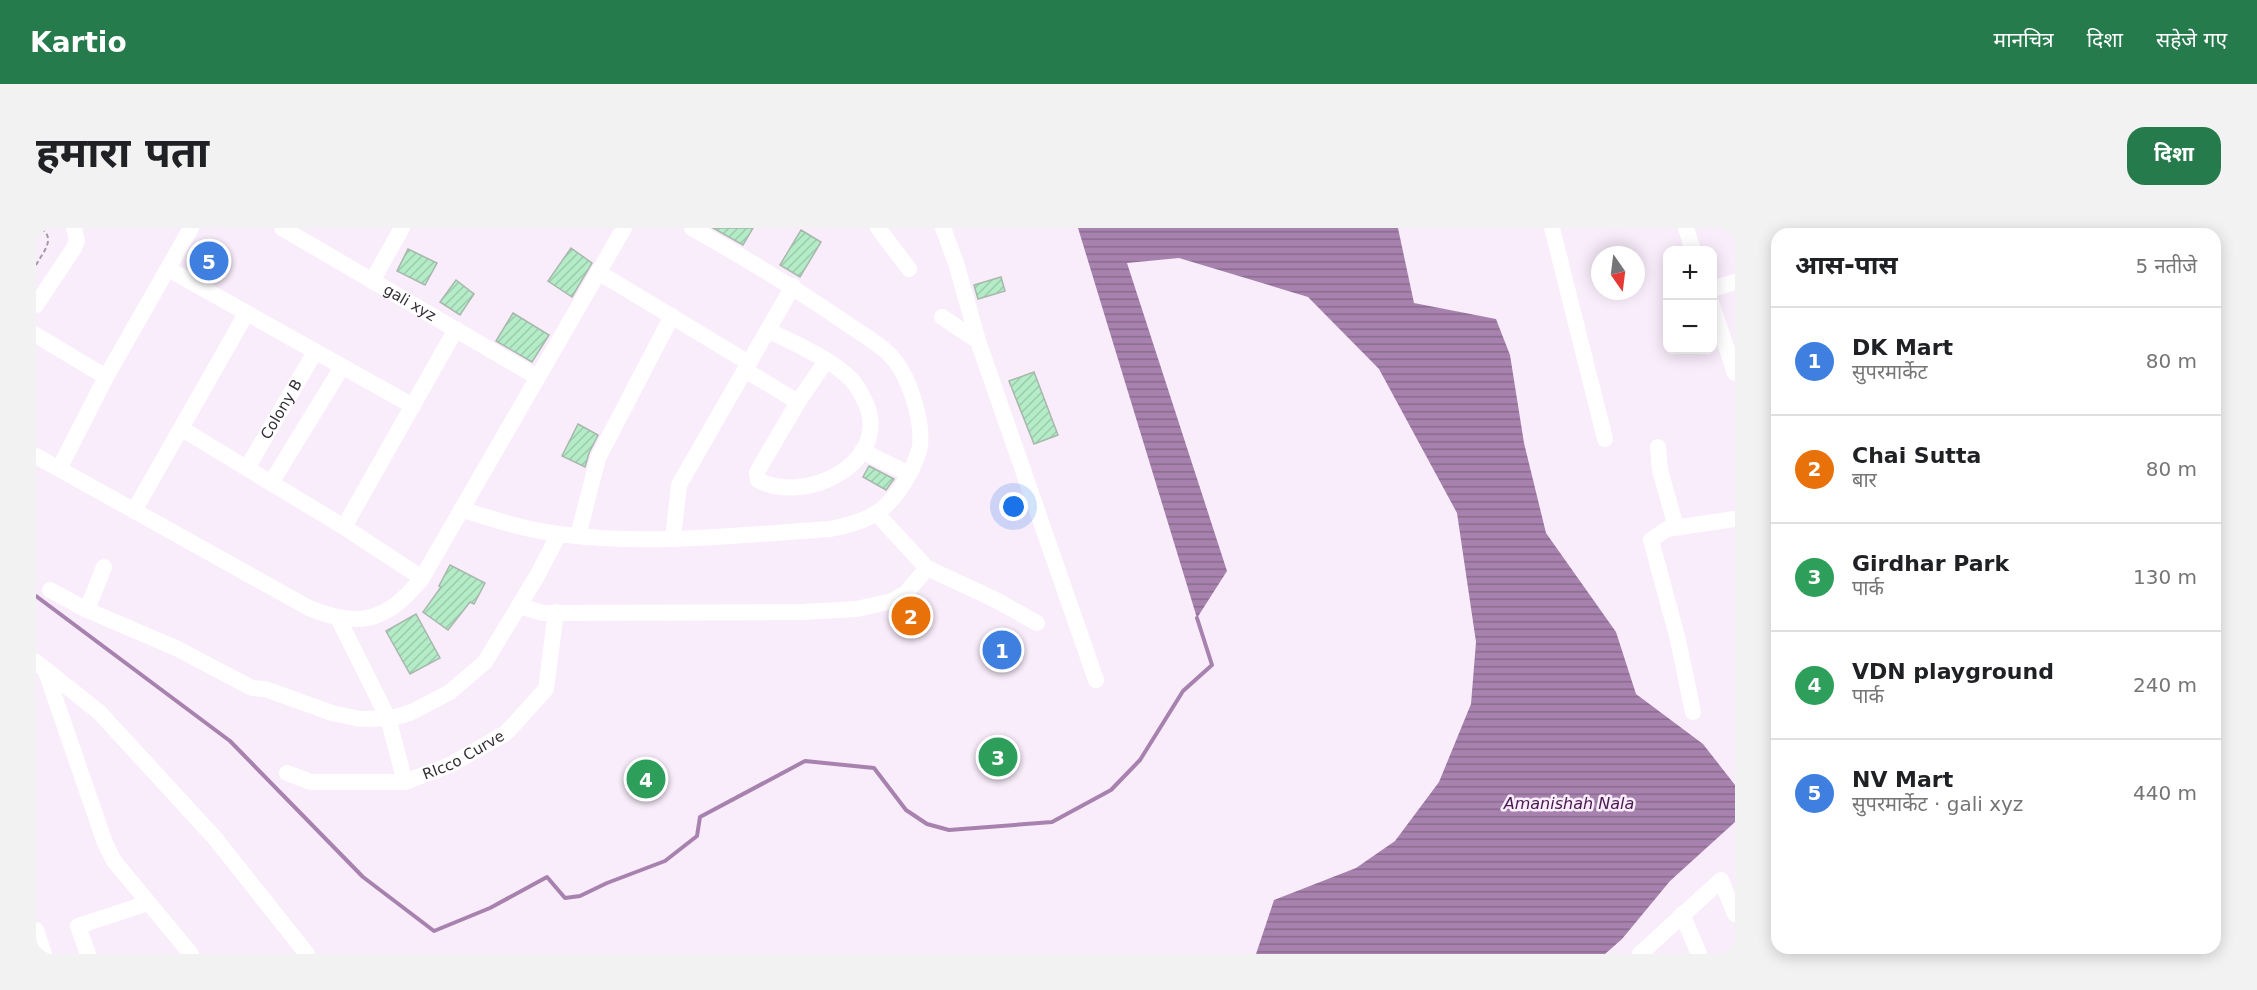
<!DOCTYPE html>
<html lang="hi">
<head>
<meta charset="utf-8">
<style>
  :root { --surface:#fff; --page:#f2f2f2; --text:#202124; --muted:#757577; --line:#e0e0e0; --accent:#267b4d }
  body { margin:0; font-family:"DejaVu Sans","Noto Sans Devanagari",sans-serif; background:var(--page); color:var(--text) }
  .controls { position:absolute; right:18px; top:18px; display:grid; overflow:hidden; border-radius:12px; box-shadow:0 3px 15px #0003 }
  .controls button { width:54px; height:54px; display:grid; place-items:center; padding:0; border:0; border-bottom:2px solid var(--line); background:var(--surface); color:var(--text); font:30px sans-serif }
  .compass { position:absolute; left:1555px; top:18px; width:54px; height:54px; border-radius:50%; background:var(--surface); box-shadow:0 3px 15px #0003; rotate:166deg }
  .you { position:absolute; left:978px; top:279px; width:21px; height:21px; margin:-15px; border:4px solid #fff; border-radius:50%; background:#1a73e8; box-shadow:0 0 0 9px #1a73e833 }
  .badge { display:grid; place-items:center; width:39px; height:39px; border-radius:50%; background:var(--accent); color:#fff; font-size:20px; font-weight:700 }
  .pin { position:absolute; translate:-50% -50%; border:3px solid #fff; box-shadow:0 2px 6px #0006 }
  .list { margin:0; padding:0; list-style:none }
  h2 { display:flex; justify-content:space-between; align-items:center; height:78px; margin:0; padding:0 24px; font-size:26px }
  h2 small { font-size:20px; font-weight:400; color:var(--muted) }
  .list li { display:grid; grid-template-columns:39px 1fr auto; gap:18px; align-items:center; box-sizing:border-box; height:108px; padding:0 24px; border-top:2px solid var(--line) }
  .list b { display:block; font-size:22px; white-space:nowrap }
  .list p { margin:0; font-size:20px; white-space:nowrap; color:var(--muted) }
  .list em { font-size:20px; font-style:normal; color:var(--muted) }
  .map { position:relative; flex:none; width:1699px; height:726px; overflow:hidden; border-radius:18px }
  header { display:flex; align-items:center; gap:36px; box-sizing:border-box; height:84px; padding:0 30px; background:var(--accent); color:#fff }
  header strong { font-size:28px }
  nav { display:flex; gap:33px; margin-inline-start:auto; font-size:21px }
  .intro { display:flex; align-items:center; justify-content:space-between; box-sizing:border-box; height:144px; padding:0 36px }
  h1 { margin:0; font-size:42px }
  .button { padding:15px 27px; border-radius:18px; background:var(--accent); color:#fff; font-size:21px; font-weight:700 }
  main { display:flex; gap:36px; padding:0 36px }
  aside { flex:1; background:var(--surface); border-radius:18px; box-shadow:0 3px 15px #0003 }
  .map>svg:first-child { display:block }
</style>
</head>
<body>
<header>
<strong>Kartio</strong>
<nav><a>मानचित्र</a><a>दिशा</a><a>सहेजे गए</a></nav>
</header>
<div class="intro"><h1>हमारा पता</h1><a class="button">दिशा</a></div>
<main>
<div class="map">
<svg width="1699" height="726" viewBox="0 0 1699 726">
  <defs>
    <pattern id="water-rules" width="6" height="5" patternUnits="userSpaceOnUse" patternTransform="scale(1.5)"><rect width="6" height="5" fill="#a882ae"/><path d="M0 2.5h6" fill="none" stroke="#896b8e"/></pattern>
    <pattern id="building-hatch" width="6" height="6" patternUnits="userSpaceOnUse" patternTransform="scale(1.5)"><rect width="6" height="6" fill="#b4ecc7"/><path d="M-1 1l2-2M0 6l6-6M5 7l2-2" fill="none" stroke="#9bcbac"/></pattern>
  </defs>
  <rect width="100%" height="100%" fill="#f9ecfb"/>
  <path fill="url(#water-rules)" d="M 1042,0 L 1362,0 L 1378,75 L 1460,91 L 1474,127 L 1488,215 L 1510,305 L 1580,404 L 1600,466 L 1667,516 L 1699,557 L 1699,594 L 1634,653 L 1586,711 L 1569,726 L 1220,726 L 1238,672 L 1320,640 L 1359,613 L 1403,554 L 1435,476 L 1440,414 L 1421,285 L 1343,141 L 1272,69 L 1143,30 L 1091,35 L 1191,343 L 1161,390 Z"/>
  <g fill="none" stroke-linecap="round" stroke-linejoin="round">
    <path stroke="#a882ae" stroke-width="4" d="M 0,368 L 194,513 L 327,649 L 398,703 L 454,680 L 511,649 L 529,670 L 544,668 L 571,655 L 629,633 L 661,608 L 664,589 L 769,533 L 838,540 L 870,582 L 891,596 L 913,602 L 1016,594 L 1075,562 L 1104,532 L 1147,463 L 1176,437 L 1161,390"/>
  </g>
  <path fill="url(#building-hatch)" stroke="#a7b7ac" stroke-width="1.5" d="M 677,0 L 717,0 L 707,17 Z
    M 765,2 L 785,14 L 764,49 L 744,37 Z
    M 535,20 L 556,35 L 536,69 L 512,53 Z
    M 372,21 L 401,35 L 389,57 L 361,43 Z
    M 965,49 L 969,63 L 942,71 L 938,57 Z
    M 420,52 L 438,66 L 424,87 L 404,74 Z
    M 477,85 L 513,107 L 496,134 L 460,113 Z
    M 998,144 L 1022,207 L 998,216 L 973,153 Z
    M 542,196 L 562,207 L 553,225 L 549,239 L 526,228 Z
    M 833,238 L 858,251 L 850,262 L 827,249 Z
    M 414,337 L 449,355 L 438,376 L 434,374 L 412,402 L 387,384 L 405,359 L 403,358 Z
    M 380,386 L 404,430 L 374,446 L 350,403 Z"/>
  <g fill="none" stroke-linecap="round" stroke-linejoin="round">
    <path stroke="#a399a4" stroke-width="2" stroke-dasharray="4.5 3" stroke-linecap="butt" d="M 0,37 C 7,24 21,10 4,0"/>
    <g stroke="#fff" stroke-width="16">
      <path id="s1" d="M 246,0 L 501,149"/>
      <path d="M 842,0 L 873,41"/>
      <path d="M 907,0 L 920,35 L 942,113 L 1060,452"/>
      <path d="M 1516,0 L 1569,211"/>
      <path d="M 1650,0 L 1657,22"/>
      <path d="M 132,41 L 377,178"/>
      <path d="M 562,44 L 713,135"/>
      <path d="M 336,53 L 366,0"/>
      <path d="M 1676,61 L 1699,54"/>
      <path d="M 0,77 L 38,20 L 41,13 L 38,0"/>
      <path d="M 1676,77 L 1699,145"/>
      <path d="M 906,89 L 942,113"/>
      <path d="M 0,107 L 70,149"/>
      <path d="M 709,142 L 762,174 L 721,244 L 722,252 C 767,277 853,237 831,178 C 827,169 822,158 815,151 C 792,129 759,116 732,102"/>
      <path d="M 762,174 L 790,133"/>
      <path d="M 146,201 L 308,299 L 386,350"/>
      <path d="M 1622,219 L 1624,242 L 1640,299"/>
      <path d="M 826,223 L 873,246"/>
      <path d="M 0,228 L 273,380 C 323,401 352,393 386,350 L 588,0"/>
      <path id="s2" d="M 211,240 L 279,124"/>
      <path d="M 23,241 L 70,149 L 155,0"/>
      <path d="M 235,255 L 306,139"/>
      <path d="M 425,281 C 457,291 489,302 523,306 C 612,318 704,307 794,301 C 836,293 854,282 875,243 C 878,236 883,225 884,218 C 887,190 872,144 852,125 C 839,113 821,103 807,93 C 758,59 707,29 656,0"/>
      <path d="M 98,283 L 210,86"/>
      <path d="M 841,286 L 891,340 L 958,371 L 1001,395"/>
      <path d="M 308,299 L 420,101"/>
      <path d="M 542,308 L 562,230 L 636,88"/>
      <path d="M 637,310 L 643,257 L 757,58"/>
      <path d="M 14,362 L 51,382 L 140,420 L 216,460 L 229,461 L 296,485 L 324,491 L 357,490 L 376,484 L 414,464 L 449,434 L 501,348 L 523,306"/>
      <path d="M 483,378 L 507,385 L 766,384 L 821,381 L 856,373 L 870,365 L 891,340"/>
      <path d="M 51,382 L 68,339"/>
      <path d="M 302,390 L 352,490 L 369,554"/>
      <path d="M 0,434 L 63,484 L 178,609 L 271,726"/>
      <path d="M 9,441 L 69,615 L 78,633 L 155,726"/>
      <path d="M 1657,484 L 1642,412 L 1615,312 L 1631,301 L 1699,291"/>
      <path id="s3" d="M 251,545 L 275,554 L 369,554 L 414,537 L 470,505 L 510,461 L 520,384"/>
      <path d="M 1646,686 L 1663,726"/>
      <path d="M 0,702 L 8,726"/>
      <path d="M 52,726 L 42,698 L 112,675"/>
      <path d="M 1604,726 L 1685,652 L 1699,686"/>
    </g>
  </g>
  <g text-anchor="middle" stroke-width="5" stroke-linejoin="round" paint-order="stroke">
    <g font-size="15" fill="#332e34" stroke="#f9ecfb">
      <text dy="5" stroke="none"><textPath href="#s1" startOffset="148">gali xyz</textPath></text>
      <text dy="5" stroke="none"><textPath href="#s2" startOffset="68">Colony B</textPath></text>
      <text dy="5" stroke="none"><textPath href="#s3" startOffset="184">RIcco Curve</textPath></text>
    </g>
    <g font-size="16" font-style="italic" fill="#491950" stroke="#f9ecfb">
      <text x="1533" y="581">Amanishah Nala</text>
    </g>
  </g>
</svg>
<div class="controls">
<button>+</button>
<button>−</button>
</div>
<svg class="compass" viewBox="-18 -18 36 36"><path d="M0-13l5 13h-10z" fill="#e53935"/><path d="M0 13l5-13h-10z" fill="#757577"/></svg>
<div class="you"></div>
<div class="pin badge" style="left:966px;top:422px;background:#3f7fe0">1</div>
<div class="pin badge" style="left:875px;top:388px;background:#e8710a">2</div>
<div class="pin badge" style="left:962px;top:529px;background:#2e9e5b">3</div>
<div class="pin badge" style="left:610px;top:551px;background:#2e9e5b">4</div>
<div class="pin badge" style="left:173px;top:33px;background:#3f7fe0">5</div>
</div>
<aside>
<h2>आस-पास<small>5 नतीजे</small></h2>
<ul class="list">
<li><span class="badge" style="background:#3f7fe0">1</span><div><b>DK Mart</b><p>सुपरमार्केट</p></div><em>80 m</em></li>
<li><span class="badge" style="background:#e8710a">2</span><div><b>Chai Sutta</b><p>बार</p></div><em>80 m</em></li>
<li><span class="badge" style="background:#2e9e5b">3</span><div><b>Girdhar Park</b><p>पार्क</p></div><em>130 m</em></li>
<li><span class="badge" style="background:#2e9e5b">4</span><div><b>VDN playground</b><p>पार्क</p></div><em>240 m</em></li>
<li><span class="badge" style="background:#3f7fe0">5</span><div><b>NV Mart</b><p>सुपरमार्केट · gali xyz</p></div><em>440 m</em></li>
</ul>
</aside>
</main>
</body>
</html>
